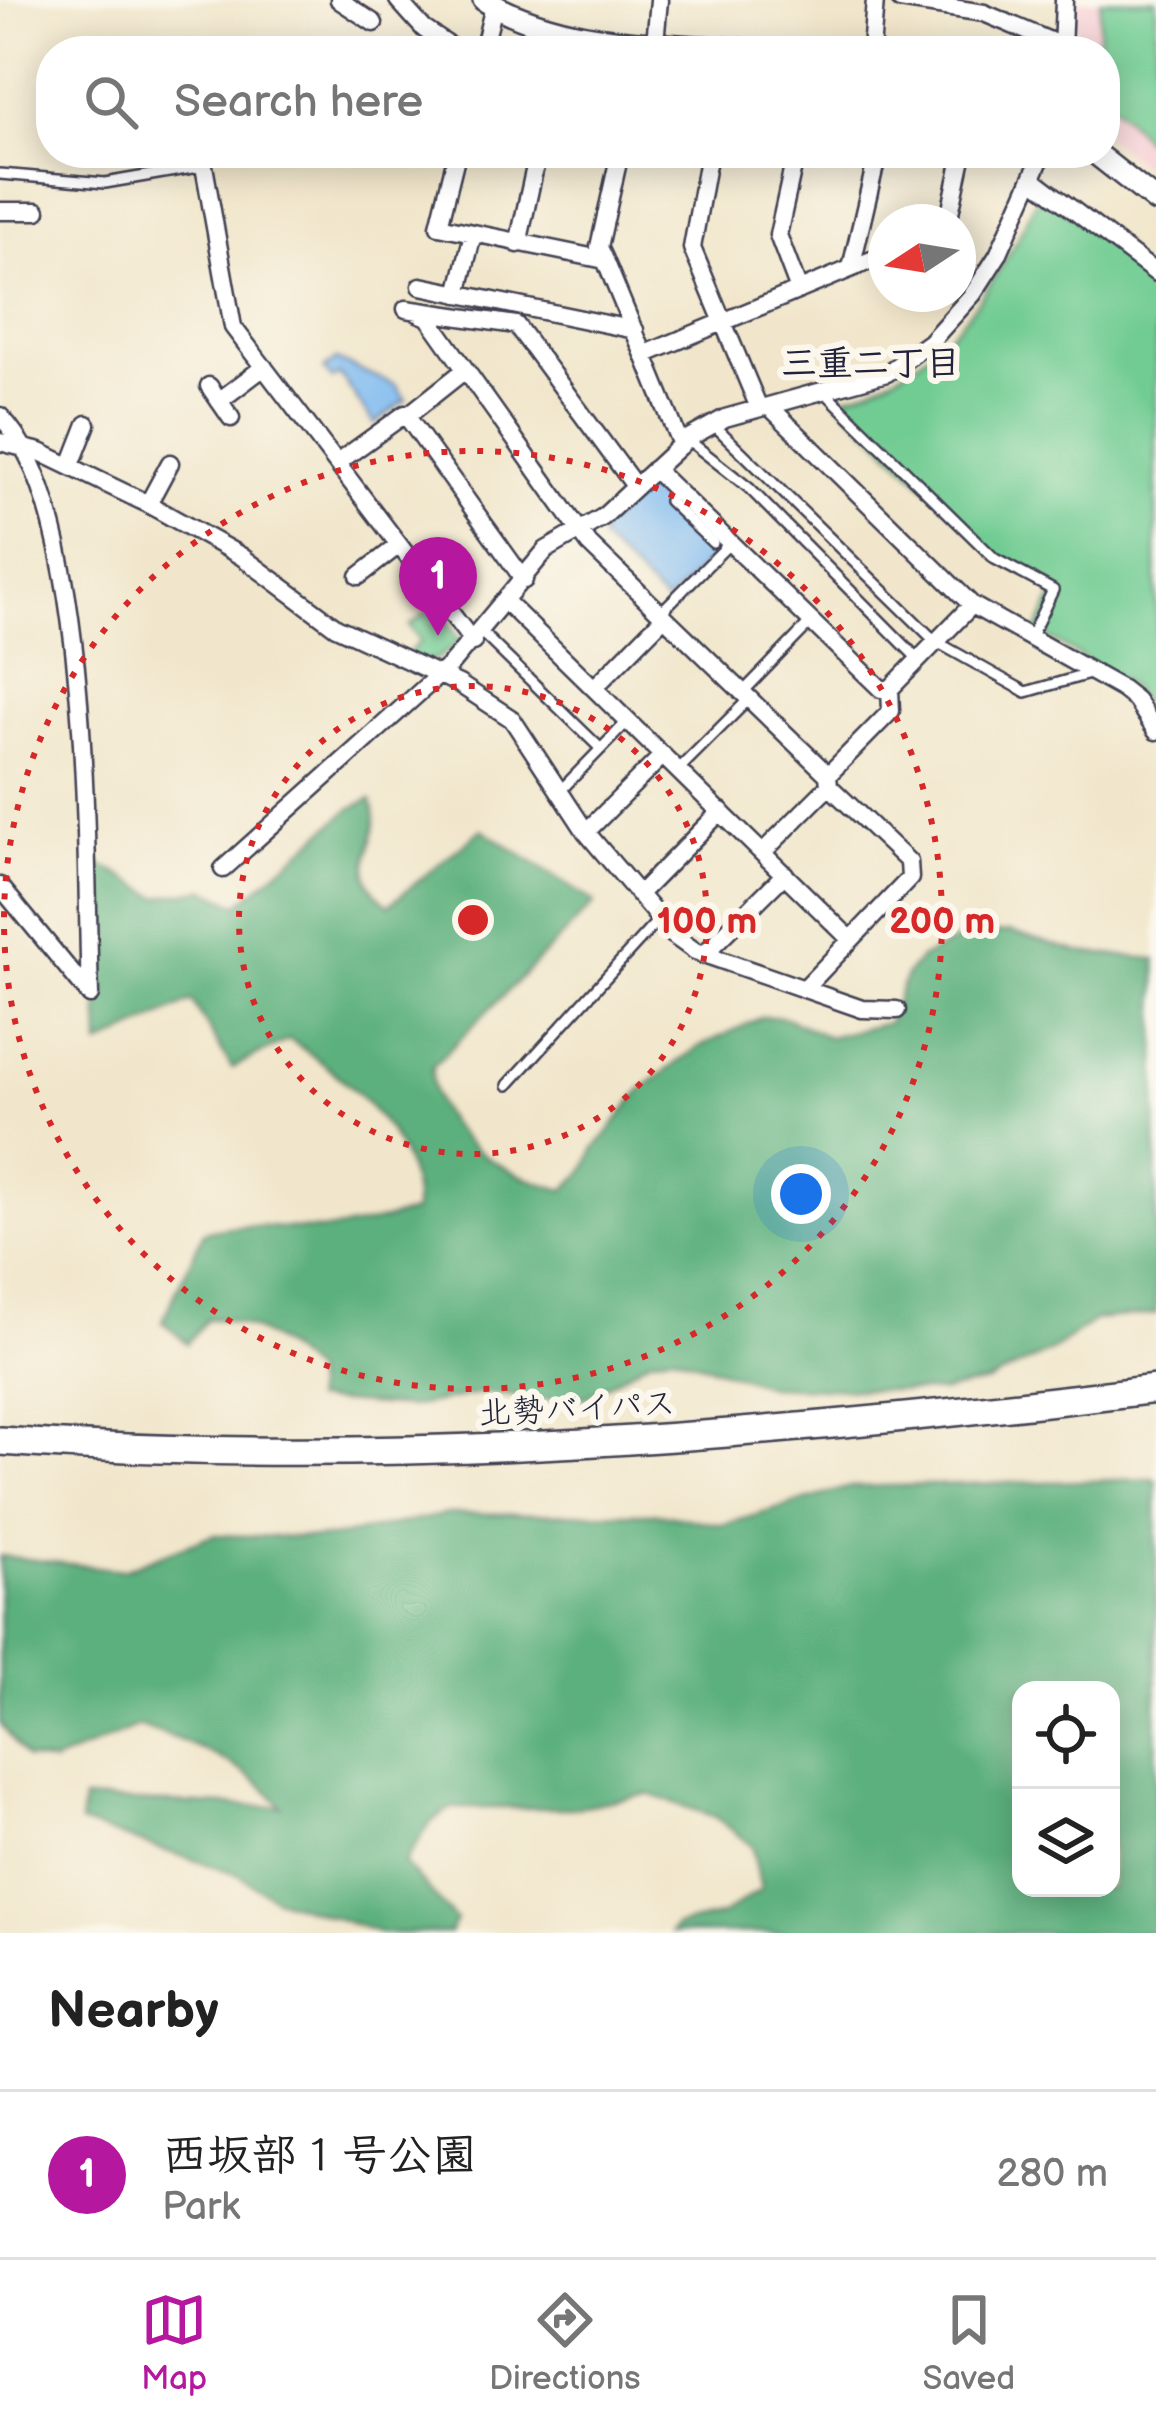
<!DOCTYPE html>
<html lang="en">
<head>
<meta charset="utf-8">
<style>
  :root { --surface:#fff; --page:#f2f2f2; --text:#222; --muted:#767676; --line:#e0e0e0; --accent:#b5179e }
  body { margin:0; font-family:"Balsamiq Sans","Klee One",sans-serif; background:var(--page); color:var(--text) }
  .controls { position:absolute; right:36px; bottom:36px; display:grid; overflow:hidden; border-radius:24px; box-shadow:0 6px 30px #0003 }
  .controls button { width:108px; height:108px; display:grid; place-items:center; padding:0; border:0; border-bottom:3px solid var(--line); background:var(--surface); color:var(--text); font:60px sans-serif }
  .compass { position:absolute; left:868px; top:204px; width:108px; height:108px; border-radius:50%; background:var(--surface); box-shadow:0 6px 30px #0003; rotate:258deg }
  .you { position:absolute; left:801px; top:1194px; width:42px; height:42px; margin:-30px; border:9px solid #fff; border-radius:50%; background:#1a73e8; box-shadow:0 0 0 18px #1a73e833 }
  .badge { display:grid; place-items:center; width:78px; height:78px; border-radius:50%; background:var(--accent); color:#fff; font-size:39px; font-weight:700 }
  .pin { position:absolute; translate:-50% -99px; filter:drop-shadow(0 3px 6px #0008) }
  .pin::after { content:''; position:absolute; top:63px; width:42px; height:36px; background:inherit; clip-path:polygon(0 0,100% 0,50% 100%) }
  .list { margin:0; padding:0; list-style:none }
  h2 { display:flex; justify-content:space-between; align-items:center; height:156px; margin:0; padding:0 48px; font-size:51px }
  h2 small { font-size:39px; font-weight:400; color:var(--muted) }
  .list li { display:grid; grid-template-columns:78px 1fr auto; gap:36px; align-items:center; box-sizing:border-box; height:168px; padding:0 48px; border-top:3px solid var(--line) }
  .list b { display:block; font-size:45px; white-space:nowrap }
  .list p { margin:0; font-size:39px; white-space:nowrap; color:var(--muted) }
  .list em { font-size:39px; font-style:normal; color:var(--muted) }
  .icon { flex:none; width:66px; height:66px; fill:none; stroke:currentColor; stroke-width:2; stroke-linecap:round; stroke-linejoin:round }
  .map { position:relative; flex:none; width:1156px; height:1933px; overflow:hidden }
  .search { position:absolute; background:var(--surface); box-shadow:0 6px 30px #0003; left:36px; right:36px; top:36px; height:132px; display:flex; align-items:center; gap:30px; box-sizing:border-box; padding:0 42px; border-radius:48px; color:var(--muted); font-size:45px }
  .sheet { height:324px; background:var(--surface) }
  nav { display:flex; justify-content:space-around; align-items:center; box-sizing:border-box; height:168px; border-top:3px solid var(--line); background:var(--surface); font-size:33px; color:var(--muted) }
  nav a { display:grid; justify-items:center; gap:6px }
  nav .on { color:var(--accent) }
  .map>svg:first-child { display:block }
</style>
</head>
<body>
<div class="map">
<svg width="1156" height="1933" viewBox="0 0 1156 1933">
  <rect width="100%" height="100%" fill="#fbf7ec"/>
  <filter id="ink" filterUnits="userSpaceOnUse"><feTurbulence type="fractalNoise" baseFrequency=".00833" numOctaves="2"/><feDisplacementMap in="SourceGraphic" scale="24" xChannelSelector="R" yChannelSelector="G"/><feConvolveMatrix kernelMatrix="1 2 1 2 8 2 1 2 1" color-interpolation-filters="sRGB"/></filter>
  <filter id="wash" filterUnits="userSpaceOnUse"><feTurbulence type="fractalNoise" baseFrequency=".004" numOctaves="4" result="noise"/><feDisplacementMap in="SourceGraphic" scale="48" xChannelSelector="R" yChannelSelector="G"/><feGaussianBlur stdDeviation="2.7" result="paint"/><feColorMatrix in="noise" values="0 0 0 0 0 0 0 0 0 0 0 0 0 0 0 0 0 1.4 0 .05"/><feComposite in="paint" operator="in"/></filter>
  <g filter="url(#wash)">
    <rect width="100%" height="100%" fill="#f1e6cb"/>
    <path fill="#f7cfd5" d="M 1076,0 L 1156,0 L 1156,176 L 1105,136 L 1105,51 L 1076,51 Z"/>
    <path fill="#71cc93" stroke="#4a7767" stroke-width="3" d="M 1101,0 L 1156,0 L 1156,151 L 1105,96 L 1105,51 L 1098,51 Z
      M 1045,195 L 1156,281 L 1156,717 L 1127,684 L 1037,631 L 1057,589 L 996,555 L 837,399 C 941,372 996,289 1038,196 Z
      M 437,605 L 459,640 C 439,659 431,668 406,655 L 421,641 L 409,626 Z"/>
    <path fill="#5cb07d" stroke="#3f695c" stroke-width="3" fill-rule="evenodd" d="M 371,799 C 388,845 341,868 389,905 L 482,829 L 595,903 L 432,1067 C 428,1135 506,1175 564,1190 L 583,1173 L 594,1150 L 642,1089 L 697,1048 L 762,1017 L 784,1017 L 828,1037 L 888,1023 L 906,975 L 921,958 L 963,937 L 1009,932 L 1080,952 L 1156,959 L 1156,1314 L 1095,1320 L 1055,1349 L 987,1382 L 941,1392 L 768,1386 L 673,1354 L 649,1359 L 587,1397 L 561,1401 L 484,1393 L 410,1407 L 313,1400 L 312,1373 C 284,1345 247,1317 207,1319 L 187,1343 L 162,1321 L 204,1232 C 241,1220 280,1230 319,1230 C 350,1229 384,1220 414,1212 C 419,1138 346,1077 289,1039 L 232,1068 L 192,1001 L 100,1046 L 93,860 L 159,897 L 206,889 L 238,905 L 350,809 Z
      M 1156,1479 L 1156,1933 L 670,1933 L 675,1926 L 722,1915 L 761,1889 L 752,1846 L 716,1817 L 649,1794 L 573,1808 L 451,1808 L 431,1822 L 404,1863 L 456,1920 L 450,1933 L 381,1933 L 275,1898 L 235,1873 L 80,1824 L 83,1800 L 282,1807 C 251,1766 186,1740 138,1726 L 52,1763 L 27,1759 L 0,1723 L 0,1556 L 123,1570 L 212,1535 L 330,1538 L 447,1514 L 656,1513 L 723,1525 L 850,1487 ZM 1021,1690 L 1111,1690 L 1111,1888 L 1021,1888 Z"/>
    <path fill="#7ebaf0" stroke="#506e96" stroke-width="3" d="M 336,360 L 396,385 L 406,400 L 374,424 L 340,375 L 332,379 L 324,369 Z
      M 649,488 L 664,488 L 723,545 L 666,603 L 601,540 L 602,528 Z"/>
  </g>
  <g filter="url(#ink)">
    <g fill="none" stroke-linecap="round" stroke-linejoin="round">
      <defs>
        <path id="service" d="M 0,174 L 105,183 L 204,166
          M 825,392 L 995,559 L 1053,590 L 1031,636
          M 713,424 L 935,641 L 1026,692 L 1089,674
          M 687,439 L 749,488 L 918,659
          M 675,489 L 669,501 L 713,543
          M 658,615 L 730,543
          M 482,633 L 601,749
          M 741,694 L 811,622
          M 678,770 L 748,700
          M 560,791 L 627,722
          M 508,1085 L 660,918"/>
        <path id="minor" d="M 339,0 L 374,23
          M 398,0 L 424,29 L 457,51
          M 900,0 L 984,13 L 1062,46
          M 655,43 L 659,0
          M 483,51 L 494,6
          M 871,51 L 875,0
          M 1062,51 L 1064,0
          M 457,153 L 439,226 L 605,260 L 681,445
          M 709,153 L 692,248 L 759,408
          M 796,153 L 778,235 L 799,290
          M 204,166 L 233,327 L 473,642
          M 1034,180 L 1156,273
          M 0,211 L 37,211
          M 948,222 L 963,153
          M 518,244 L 538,153
          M 605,260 L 599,247 L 620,153
          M 851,268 L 878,153
          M 421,286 L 635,330
          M 458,294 L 473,234
          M 406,309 L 516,325 L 635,486
          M 418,313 L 428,317 L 589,544 L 828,775
          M 646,354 L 886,254
          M 209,386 L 231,418
          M 219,401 L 264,367
          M 769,406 L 972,605 L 1122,689 L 1136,700 L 1156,731
          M 0,416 C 93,507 85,863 90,995
          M 407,416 L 465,370
          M 0,442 L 40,452 L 148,504 L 241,556 L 336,627 L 459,684 L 512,719 L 586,832 L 674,936 L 695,951 L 862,1009 L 897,1010
          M 337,463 L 405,414 L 524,580
          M 71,465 L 87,424
          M 654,469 L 881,689 L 890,689
          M 148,504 L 170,463
          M 359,576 L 399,545
          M 507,603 L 849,938
          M 594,688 L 662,619
          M 586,832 L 663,755
          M 763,852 L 829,786 L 828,775 L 891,711 L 890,689 L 972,605
          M 223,869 L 451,664 L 546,550 L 603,517 L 687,439 L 725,418 L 887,373 L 930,342 L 973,294 L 998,255 L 1043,153
          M 0,886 L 90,995
          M 641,892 L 721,811
          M 703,955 L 785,874
          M 805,988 L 910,878 L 909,862 L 829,786"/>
        <path id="tertiary" d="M 484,0 C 566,48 663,43 755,51
          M 1095,153 L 1156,201"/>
        <path id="trunk" d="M 0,1441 C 387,1469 772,1436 1156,1389"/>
      </defs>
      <use href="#service" stroke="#413f51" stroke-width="14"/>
      <use href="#minor" stroke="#413f51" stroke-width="21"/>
      <use href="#tertiary" stroke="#413f51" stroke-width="26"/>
      <use href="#trunk" stroke="#413f51" stroke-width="32"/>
      <use href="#service" stroke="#fff" stroke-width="9"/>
      <use href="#minor" stroke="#fff" stroke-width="16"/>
      <use href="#tertiary" stroke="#fff" stroke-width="21"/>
      <use href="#trunk" stroke="#fff" stroke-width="27"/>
    </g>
  </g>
  <g fill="none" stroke="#d62828" stroke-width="6" stroke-dasharray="6 12">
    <circle cx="473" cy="920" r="234"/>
    <circle cx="473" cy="920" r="469"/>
  </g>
  <g text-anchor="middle" stroke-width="12" stroke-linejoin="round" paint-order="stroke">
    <g font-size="33" fill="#22223b" stroke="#fbf7ec">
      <text transform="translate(577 1407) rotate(-3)" y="12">北勢バイパス</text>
    </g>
    <g font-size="36" font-weight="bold" fill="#22223b" stroke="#fbf7ec">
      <text x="871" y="375">三重二丁目</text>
    </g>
  </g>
  <circle cx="473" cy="920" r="18" fill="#d62828" stroke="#fbf7ec" stroke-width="6"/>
  <g font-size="36" text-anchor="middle" font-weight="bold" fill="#d62828" stroke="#fbf7ec" stroke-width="12" stroke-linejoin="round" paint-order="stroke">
    <text x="707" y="933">100 m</text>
    <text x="942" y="933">200 m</text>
  </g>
</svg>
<div class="controls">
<button><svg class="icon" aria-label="locate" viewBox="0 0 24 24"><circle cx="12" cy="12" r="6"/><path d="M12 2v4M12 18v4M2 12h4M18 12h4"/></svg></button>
<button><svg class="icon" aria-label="layers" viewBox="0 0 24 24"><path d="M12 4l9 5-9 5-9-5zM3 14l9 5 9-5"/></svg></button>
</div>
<svg class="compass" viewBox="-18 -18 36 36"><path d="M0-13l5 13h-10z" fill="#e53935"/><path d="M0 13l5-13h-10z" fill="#767676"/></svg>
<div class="you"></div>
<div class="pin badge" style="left:438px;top:636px">1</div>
<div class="search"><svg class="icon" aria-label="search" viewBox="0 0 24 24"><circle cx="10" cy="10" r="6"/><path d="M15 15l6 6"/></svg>Search here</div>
</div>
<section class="sheet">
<h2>Nearby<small></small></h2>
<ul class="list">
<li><span class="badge">1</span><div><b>西坂部１号公園</b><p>Park</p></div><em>280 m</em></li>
</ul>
</section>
<nav>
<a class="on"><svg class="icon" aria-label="map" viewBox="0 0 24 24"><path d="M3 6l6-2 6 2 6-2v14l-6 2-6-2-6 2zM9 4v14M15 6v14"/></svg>Map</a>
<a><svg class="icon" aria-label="directions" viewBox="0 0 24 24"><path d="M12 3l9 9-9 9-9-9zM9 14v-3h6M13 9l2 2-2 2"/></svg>Directions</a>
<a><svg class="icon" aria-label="saved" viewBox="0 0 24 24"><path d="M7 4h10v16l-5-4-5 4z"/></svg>Saved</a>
</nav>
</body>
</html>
